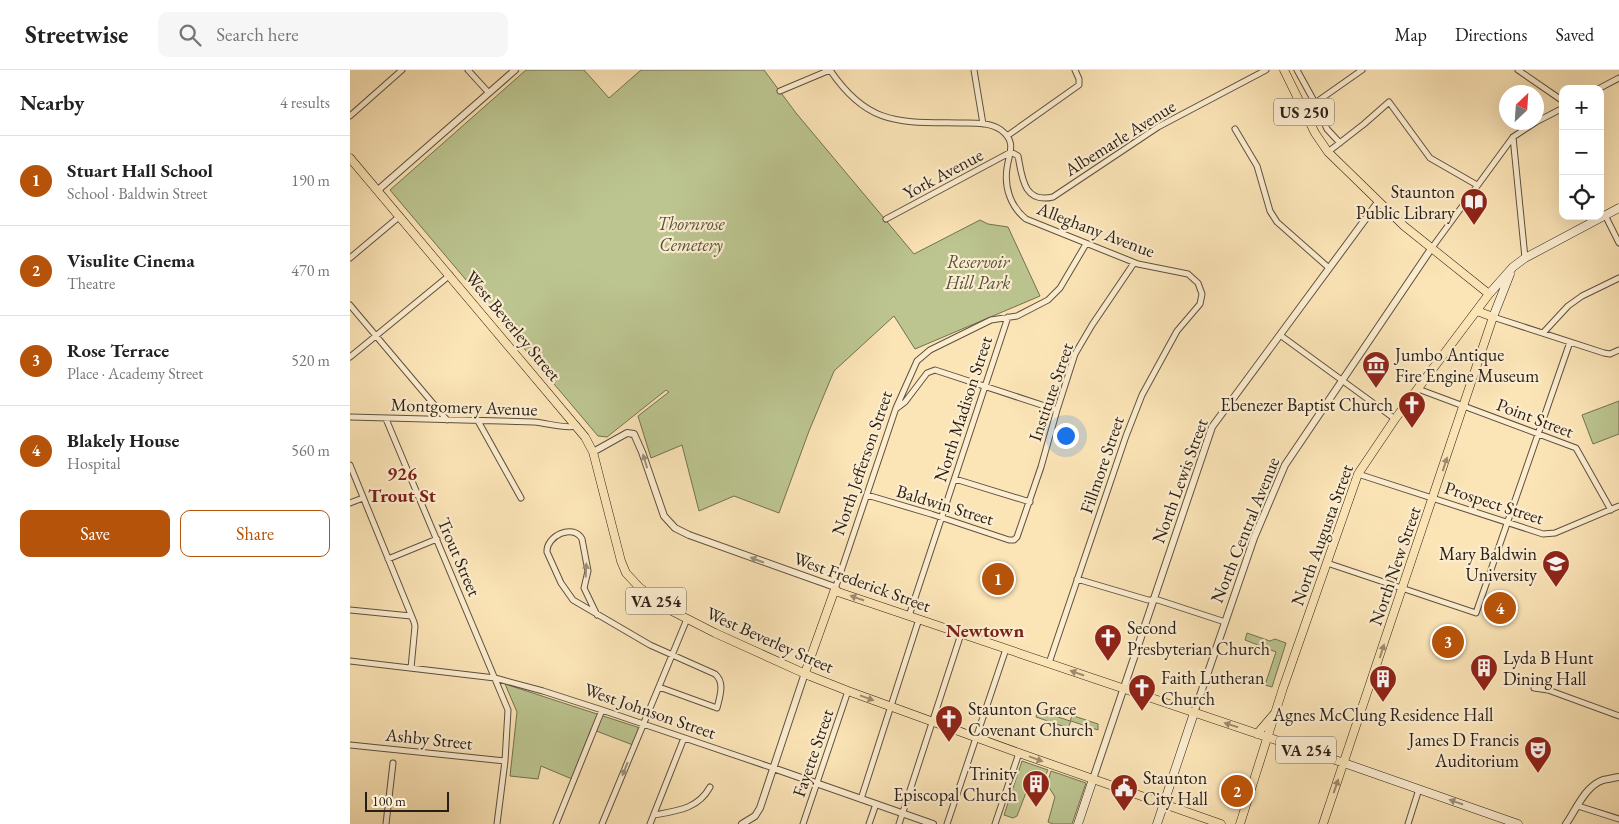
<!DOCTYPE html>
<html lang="en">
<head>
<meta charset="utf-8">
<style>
  :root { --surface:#fff; --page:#f6f6f6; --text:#222; --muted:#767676; --line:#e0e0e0; --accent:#b45309 }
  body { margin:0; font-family:"EB Garamond",serif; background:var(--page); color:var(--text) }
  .controls { position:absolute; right:15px; top:15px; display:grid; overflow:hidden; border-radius:10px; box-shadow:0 5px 20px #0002 }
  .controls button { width:45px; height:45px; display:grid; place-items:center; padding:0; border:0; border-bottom:1px solid var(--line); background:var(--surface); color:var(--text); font:25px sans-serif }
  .compass { position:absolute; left:1149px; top:15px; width:45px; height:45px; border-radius:50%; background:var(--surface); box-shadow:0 5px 20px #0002; rotate:25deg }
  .scale { position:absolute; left:15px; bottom:12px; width:84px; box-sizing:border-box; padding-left:5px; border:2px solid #291e16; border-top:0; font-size:14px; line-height:18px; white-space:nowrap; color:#291e16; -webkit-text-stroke:4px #fcedd0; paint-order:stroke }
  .you { position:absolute; left:715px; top:365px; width:18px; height:18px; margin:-12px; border:4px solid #fff; border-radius:50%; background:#1a73e8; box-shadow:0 0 0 8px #1a73e833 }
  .badge { display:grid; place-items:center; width:32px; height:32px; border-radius:50%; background:var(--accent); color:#fff; font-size:16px; font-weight:700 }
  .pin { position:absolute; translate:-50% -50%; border:2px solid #fff; box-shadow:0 1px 5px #0006 }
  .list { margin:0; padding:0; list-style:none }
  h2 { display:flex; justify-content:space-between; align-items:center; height:65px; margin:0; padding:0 20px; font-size:21px }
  h2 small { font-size:16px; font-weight:400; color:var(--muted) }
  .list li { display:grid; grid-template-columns:32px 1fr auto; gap:15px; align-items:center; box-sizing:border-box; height:90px; padding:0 20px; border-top:1px solid var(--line) }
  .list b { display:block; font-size:19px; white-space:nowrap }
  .list p { margin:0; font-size:16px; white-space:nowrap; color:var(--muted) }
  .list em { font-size:16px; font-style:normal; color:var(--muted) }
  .actions { display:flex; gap:10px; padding:15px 20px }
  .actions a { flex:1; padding:11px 0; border:1px solid var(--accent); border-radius:10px; text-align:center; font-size:18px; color:var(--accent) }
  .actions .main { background:var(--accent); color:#fff }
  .icon { flex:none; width:28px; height:28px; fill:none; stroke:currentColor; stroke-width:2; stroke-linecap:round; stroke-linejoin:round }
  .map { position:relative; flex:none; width:1269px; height:754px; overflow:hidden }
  header { display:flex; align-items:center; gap:30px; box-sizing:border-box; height:70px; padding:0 25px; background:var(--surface); border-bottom:1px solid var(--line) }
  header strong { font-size:24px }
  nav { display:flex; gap:28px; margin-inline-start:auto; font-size:18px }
  .search { width:350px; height:45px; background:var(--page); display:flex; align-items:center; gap:12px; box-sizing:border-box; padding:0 18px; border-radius:10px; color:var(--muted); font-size:19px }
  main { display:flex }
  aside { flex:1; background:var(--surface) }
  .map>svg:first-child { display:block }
</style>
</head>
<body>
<header>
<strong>Streetwise</strong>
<div class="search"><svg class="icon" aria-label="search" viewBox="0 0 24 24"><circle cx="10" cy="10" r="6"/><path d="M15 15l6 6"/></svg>Search here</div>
<nav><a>Map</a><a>Directions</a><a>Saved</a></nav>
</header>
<main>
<aside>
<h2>Nearby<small>4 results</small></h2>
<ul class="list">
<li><span class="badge">1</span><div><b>Stuart Hall School</b><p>School · Baldwin Street</p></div><em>190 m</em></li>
<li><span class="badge">2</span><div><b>Visulite Cinema</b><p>Theatre</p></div><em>470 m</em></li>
<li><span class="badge">3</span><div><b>Rose Terrace</b><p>Place · Academy Street</p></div><em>520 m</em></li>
<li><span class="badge">4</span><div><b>Blakely House</b><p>Hospital</p></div><em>560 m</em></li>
</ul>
<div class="actions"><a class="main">Save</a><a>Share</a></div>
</aside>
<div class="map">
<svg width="1269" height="754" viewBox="0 0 1269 754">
  <rect width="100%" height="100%" fill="#fbe4b6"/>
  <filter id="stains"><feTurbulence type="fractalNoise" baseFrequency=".004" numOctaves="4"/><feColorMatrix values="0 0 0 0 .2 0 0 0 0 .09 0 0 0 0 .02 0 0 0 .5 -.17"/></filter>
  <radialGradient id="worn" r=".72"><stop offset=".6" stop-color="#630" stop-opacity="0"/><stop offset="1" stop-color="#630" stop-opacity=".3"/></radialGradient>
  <path fill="#bcc590" stroke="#727253" d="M 176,0 L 234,0 L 259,28 L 291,0 L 414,0 L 446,43 L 564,184 L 630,150 L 638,154 L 658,157 L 690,226 L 565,279 L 544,246 L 484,301 L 459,361 L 429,443 L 384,426 L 349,441 L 332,375 L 301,388 L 288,346 L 319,322 L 316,320 L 257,367 L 248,366 L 40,120 Z
    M 1269,331 L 1269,364 L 1243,374 L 1232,345 Z
    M 897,563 L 920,571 L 925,569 L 936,573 L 922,617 L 915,615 L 926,582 L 895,570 Z
    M 155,614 L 290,658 L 283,675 L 241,659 L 222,709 L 191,696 L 188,709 L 160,706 L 167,642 Z
    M 688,640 L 720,651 L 724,641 L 725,641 L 724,646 L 748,654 L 748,660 L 721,651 L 718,658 L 686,647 Z
    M 672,691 L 698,700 C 689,720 694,711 677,720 L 667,746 L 663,748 L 654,745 Z
    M 701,701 L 736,713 L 722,754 L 703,754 L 698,752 L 705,727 L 697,714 Z"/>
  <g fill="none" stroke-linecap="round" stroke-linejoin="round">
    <defs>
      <path id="minor" d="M 118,0 L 139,23
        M 480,0 C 518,56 549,52 610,53 C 623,53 640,52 651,60 C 667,72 659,83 657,98 C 654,118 661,137 676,149 L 788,194 L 838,204 L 848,213 L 852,224 L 850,234 L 827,261 L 792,325 L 776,366 L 699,593
        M 624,0 L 633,54
        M 947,0 L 964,31 L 977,59 L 990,73
        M 1168,0 L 1213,31
        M 1248,19 L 1269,8
        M 430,21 L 480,0
        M 965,33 L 1012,0
        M 0,46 L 52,0
        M 1186,52 L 1213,38
        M 885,59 L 907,96 L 920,141 L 927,152 L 979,198
        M 657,66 L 729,15 L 729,9 L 725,0
        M 1163,67 L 1175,188
        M 978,82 L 1014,54 L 1039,32 L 1080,88 L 1127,115
        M 1255,145 L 1269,173
        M 536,149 L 661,82 L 668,86 C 672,106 673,134 703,127 L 808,57 L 916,0
        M 1081,179 L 1163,67 L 1186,52
        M 0,188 L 50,146
        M 0,235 L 97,350
        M 1143,247 L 1254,283 L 1260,284 L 1269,280
        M 1193,263 L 1218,236 L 1232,226 L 1269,208
        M 930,265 L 1045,349
        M 0,287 L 100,205
        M 1068,319 L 1226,378 L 1261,440
        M 547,338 L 555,332 L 577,303 L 585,300 L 707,340
        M 0,347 L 184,352 C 198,353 213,359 227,356
        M 36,349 L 158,640 L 155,691 L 147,754
        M 128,351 L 171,428
        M 0,395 L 64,552 L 65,556 L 61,598
        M 1008,404 L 1193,464 L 1205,463 L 1269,436
        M 605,409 L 680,432
        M 517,425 L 581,444 L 659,470 L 664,470 L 667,467 L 691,397 L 707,340 L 725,284 L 742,255 L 784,193
        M 0,433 L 13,428
        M 38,489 L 87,469
        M 977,493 L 1126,543 L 1220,272
        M 727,509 L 798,530 L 808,530 L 875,552
        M 485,519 L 546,338 L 567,291 L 580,280 L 641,250 L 667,246 L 698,230 L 710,218 L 736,174
        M 0,540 L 61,546
        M 247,545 L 234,518 L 238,501 L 232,469 C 223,453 196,466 197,482 L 211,513 L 223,530 L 300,575 L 365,604 C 375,612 370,626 367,638 L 309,617
        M 559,546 L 658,247
        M 0,591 L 145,608 L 193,621 L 252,640 L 423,698
        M 1184,618 L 1198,620 L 1269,646
        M 0,675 L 155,691
        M 511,729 L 569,549
        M 1228,736 L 1269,749
        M 304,745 C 327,741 348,739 360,717
        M 36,754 L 43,693
        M 206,754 L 252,640
        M 252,754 L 337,549
        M 300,754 L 334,668
        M 453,754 L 498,621
        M 519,754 L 526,734
        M 549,754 L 611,564
        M 597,754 L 656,579
        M 645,754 L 669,683
        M 1058,754 L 1069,719"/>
      <path id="tertiary" d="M 28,120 L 165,0
        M 243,382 L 277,363 L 284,364 L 292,382 L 314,446 L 325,458 L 339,465 L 482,516 L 485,519
        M 844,643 L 904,468 L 935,395 L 1081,179
        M 423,698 L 583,754
        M 743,709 L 862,357 L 1028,132
        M 392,754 L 405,746 L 410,738 L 455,603
        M 1216,754 C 1226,740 1235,716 1253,710 C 1258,709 1264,708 1269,707"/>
      <path id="secondary" d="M 1139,224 L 1163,197 L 1175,188 L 1269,138
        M 1143,247 L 1160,204
        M 994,693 L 1168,754
        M 728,754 L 743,709
        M 807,754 L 844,643"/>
      <path id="primary" d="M 0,88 L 235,367 L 243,382 L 271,491 L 276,503 L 289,517 L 316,538 L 365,563 L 460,606 L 498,621 L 669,683 L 871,754
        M 455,603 L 485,519 L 488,522 L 994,693
        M 907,664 L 925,643
        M 890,754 L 933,618 L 1008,404 L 1045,349 L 1139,224 L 1054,156 L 978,82 L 965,63 L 934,0
        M 973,754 L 1143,247 L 1127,241"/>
    </defs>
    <use href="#minor" stroke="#5e503e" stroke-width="7"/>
    <use href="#tertiary" stroke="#5e503e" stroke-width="8"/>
    <use href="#secondary" stroke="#291e16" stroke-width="9"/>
    <use href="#primary" stroke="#291e16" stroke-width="9"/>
    <use href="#minor" stroke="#fcedd0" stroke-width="5"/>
    <use href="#tertiary" stroke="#fcedd0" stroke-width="6"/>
    <use href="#secondary" stroke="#fcedd0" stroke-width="8"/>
    <use href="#primary" stroke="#fbe4b6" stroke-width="8"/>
  </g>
  <defs><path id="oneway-solid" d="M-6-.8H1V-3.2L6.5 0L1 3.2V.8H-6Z" transform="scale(1.25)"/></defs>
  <g fill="#9d907c">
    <use href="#oneway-solid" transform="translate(295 391) rotate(-107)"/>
    <use href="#oneway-solid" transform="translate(407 490) rotate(-159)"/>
    <use href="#oneway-solid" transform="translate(236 500) rotate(-88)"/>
    <use href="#oneway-solid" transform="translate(275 699) rotate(112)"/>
    <use href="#oneway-solid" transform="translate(1106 732) rotate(-161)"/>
  </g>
  <g fill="#9c8b6e">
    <use href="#oneway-solid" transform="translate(1095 394) rotate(-72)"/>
    <use href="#oneway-solid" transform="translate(507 528) rotate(-161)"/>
    <use href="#oneway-solid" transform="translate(1032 581) rotate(-72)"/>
    <use href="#oneway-solid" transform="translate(727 603) rotate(-161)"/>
    <use href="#oneway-solid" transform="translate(517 628) rotate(20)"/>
    <use href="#oneway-solid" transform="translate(881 655) rotate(-162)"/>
    <use href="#oneway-solid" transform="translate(686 689) rotate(20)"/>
    <use href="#oneway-solid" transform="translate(986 716) rotate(-71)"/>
  </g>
  <defs>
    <symbol id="library-pin" viewBox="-11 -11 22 30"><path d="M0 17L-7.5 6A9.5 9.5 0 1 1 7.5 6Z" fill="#8f2418" stroke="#fcedd0"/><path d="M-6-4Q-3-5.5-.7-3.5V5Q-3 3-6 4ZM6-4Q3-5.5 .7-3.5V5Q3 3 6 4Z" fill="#fff"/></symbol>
    <symbol id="museum-pin" viewBox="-11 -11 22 30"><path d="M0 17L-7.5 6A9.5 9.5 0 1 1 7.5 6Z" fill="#8f2418" stroke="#fcedd0"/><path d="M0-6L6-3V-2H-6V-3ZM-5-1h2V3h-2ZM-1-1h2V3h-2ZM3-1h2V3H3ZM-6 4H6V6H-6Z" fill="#fff"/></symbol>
    <symbol id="church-pin" viewBox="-11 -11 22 30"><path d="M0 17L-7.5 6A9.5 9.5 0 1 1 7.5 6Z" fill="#8f2418" stroke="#fcedd0"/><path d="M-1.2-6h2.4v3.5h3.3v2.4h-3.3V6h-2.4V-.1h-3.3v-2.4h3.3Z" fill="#fff"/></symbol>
    <symbol id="university-pin" viewBox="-11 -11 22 30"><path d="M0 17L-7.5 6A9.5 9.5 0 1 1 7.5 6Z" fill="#8f2418" stroke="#fcedd0"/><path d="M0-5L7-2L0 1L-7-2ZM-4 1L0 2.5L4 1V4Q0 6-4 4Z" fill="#fff"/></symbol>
    <symbol id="building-pin" viewBox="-11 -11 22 30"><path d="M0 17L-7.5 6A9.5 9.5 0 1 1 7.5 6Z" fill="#8f2418" stroke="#fcedd0"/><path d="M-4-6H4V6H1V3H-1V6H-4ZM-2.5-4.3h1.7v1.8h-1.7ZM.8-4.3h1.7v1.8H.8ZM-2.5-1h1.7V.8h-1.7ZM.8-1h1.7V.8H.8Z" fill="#fff"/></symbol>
    <symbol id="theatre-pin" viewBox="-11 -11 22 30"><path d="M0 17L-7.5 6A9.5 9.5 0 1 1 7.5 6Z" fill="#8f2418" stroke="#fcedd0"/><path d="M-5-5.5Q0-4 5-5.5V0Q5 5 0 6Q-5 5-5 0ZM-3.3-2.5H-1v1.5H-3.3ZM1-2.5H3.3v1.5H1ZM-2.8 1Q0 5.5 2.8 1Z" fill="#fff"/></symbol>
    <symbol id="civic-pin" viewBox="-11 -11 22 30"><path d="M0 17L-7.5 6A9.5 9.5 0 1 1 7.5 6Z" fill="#8f2418" stroke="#fcedd0"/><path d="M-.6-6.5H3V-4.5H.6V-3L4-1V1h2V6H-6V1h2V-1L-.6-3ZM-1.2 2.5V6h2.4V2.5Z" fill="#fff"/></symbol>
  </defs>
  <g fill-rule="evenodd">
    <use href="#library-pin" x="1108" y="116" width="32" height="43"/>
    <use href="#museum-pin" x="1010" y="279" width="32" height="43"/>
    <use href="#church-pin" x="1046" y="319" width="32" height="43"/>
    <use href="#university-pin" x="1190" y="478" width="32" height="43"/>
    <use href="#church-pin" x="742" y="552" width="32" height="43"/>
    <use href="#building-pin" x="1118" y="582" width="32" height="43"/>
    <use href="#building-pin" x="1017" y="593" width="32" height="43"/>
    <use href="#church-pin" x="776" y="602" width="32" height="43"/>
    <use href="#church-pin" x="583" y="633" width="32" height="43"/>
    <use href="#theatre-pin" x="1172" y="664" width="32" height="43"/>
    <use href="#building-pin" x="670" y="698" width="32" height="43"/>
    <use href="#civic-pin" x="758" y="702" width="32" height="43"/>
  </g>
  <g text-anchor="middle" stroke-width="4.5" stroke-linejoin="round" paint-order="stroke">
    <g fill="#fcedd0" stroke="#685c4e" stroke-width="1">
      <rect x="924" y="28.5" width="60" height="27" rx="4"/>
      <rect x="276" y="517.5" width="60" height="27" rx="4"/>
      <rect x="926" y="666.5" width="60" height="27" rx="4"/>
    </g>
    <g font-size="16" font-weight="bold" fill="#291e16">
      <text x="954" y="48">US 250</text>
      <text x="306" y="537">VA 254</text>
      <text x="956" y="686">VA 254</text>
    </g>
    <g font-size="18" fill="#291e16" stroke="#fcedd0">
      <text transform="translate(770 68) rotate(-32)" y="6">Albemarle Avenue</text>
      <text transform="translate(593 104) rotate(-28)" y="6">York Avenue</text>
      <text transform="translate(746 160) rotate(21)" y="6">Alleghany Avenue</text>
      <text transform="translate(163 256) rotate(50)" y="6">West Beverley Street</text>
      <text transform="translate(701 322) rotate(-71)" y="6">Institute Street</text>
      <text transform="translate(114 337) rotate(2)" y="6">Montgomery Avenue</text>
      <text transform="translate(613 339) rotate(-72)" y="6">North Madison Street</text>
      <text transform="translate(1185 348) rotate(21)" y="6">Point Street</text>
      <text transform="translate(512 393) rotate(-71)" y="6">North Jefferson Street</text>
      <text transform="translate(752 395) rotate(-71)" y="6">Fillmore Street</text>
      <text transform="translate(830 411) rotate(-70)" y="6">North Lewis Street</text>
      <text transform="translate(1144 433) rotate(18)" y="6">Prospect Street</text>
      <text transform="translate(595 435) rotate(17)" y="6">Baldwin Street</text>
      <text transform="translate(895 460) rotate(-68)" y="6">North Central Avenue</text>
      <text transform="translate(972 465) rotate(-70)" y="6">North Augusta Street</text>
      <text transform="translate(109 487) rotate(67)" y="6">Trout Street</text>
      <text transform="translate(1045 496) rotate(-71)" y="6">North New Street</text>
      <text transform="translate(512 512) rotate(20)" y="6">West Frederick Street</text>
      <text transform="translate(420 570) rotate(24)" y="6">West Beverley Street</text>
      <text transform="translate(300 641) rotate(19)" y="6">West Johnson Street</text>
      <text transform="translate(79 669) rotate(6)" y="6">Ashby Street</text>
      <text transform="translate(463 683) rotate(-71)" y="6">Fayette Street</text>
    </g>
    <g font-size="18" fill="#291e16" stroke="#fcedd0" text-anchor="start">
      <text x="1105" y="128" text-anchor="end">Staunton<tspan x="1105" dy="21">Public Library</tspan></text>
      <text x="1045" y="291">Jumbo Antique<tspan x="1045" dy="21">Fire Engine Museum</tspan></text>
      <text x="1043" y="341" text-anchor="end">Ebenezer Baptist Church</text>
      <text x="1187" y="490" text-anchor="end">Mary Baldwin<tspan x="1187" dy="21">University</tspan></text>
      <text x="777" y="564">Second<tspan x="777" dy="21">Presbyterian Church</tspan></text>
      <text x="1153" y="594">Lyda B Hunt<tspan x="1153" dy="21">Dining Hall</tspan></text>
      <text x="811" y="614">Faith Lutheran<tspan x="811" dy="21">Church</tspan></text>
      <text x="618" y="645">Staunton Grace<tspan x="618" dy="21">Covenant Church</tspan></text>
      <text x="1033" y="651" text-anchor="middle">Agnes McClung Residence Hall</text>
      <text x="1169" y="676" text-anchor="end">James D Francis<tspan x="1169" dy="21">Auditorium</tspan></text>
      <text x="667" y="710" text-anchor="end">Trinity<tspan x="667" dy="21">Episcopal Church</tspan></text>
      <text x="793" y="714">Staunton<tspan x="793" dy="21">City Hall</tspan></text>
    </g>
    <g font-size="18" font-style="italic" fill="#55503b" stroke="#fcedd0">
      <text x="341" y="160">Thornrose<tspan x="341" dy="21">Cemetery</tspan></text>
      <text x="628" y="198">Reservoir<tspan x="628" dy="21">Hill Park</tspan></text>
    </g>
    <g font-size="19" font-weight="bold" fill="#7a1f14" stroke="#fcedd0">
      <text x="52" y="410">926<tspan x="52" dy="22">Trout St</tspan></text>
      <text x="635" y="567">Newtown</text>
    </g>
  </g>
  <rect width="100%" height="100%" filter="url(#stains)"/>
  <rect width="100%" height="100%" fill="url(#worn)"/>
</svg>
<div class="controls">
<button>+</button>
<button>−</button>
<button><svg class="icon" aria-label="locate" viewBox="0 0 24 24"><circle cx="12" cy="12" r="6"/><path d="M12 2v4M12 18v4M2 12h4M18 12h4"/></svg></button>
</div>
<svg class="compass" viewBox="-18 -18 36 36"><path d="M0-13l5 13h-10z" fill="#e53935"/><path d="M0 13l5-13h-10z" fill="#767676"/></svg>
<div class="scale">100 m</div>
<div class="you"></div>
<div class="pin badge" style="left:648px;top:509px">1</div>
<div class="pin badge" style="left:887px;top:721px">2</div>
<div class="pin badge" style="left:1098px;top:572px">3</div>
<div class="pin badge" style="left:1150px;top:538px">4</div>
</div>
</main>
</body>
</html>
